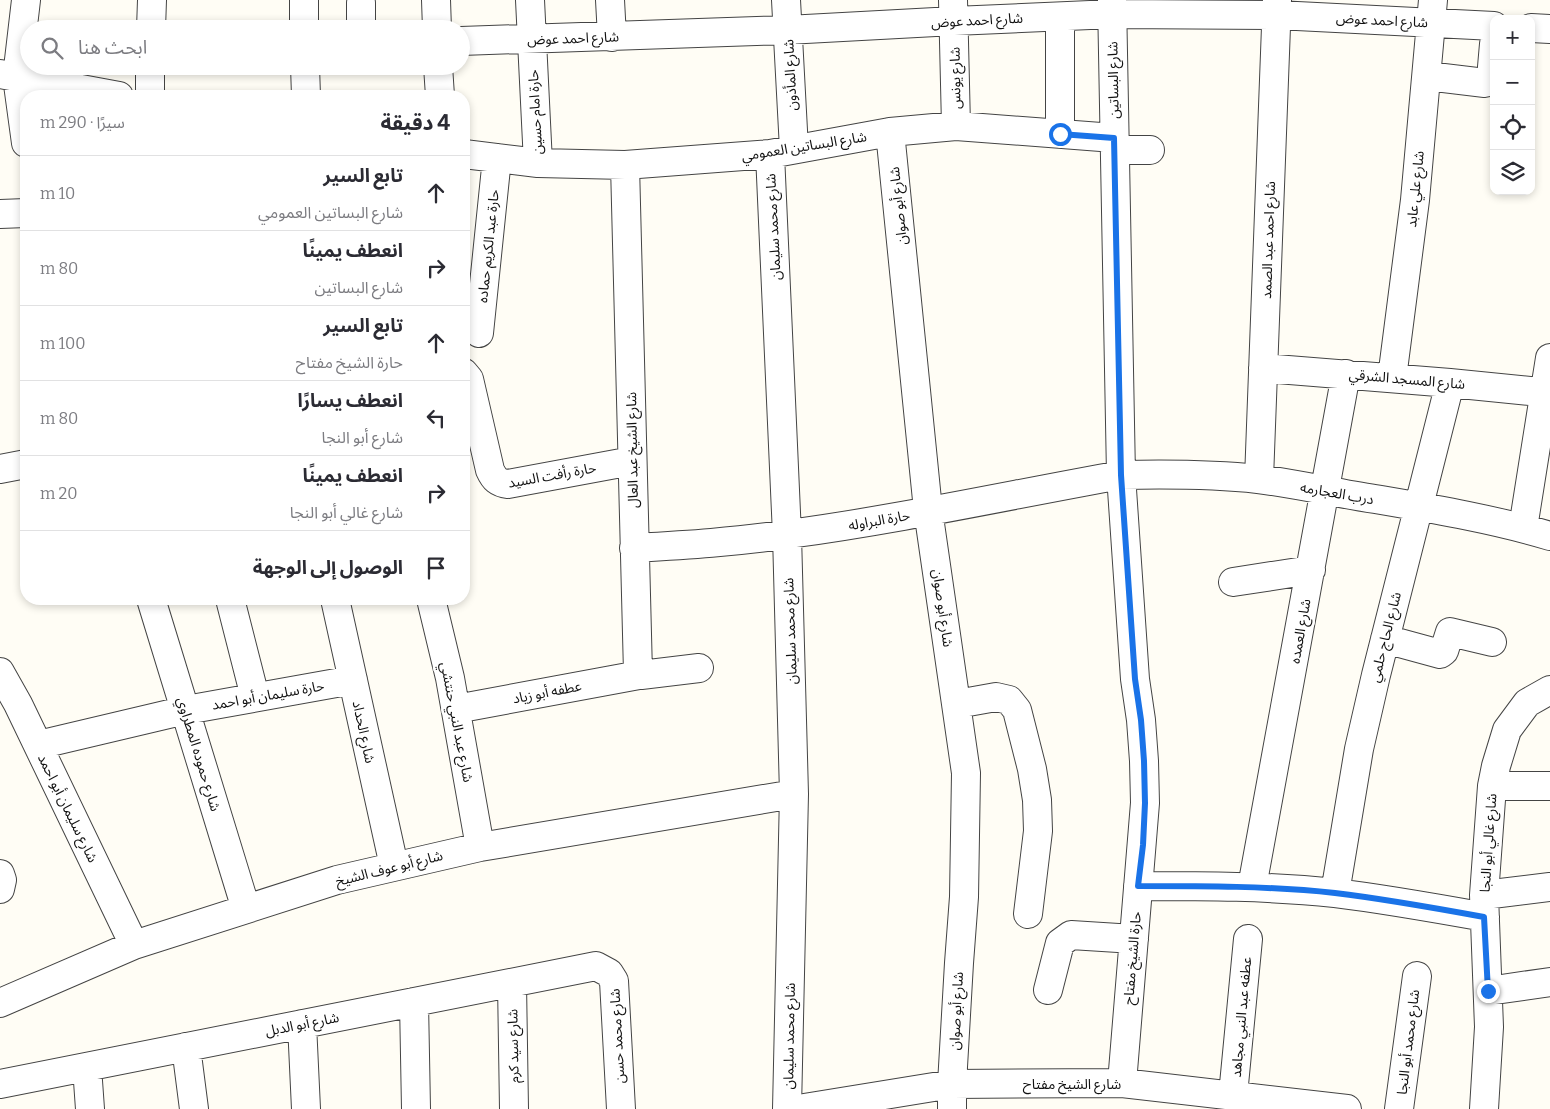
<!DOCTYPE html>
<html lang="ar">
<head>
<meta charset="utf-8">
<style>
  :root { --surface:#fff; --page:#f7f7f7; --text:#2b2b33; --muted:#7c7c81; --line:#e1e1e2 }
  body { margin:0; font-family:Bitter,"Noto Sans Arabic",serif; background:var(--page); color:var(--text); direction:rtl }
  .controls { position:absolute; right:15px; top:15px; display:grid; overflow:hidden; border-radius:10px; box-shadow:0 2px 8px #0003 }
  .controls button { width:45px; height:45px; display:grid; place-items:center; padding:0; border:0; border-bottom:1px solid var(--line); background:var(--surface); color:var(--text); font:25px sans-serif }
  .stop { position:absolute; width:15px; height:15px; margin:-11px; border:4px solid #1a73e8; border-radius:50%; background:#fff }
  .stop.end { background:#1a73e8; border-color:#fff; box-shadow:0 1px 5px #0008 }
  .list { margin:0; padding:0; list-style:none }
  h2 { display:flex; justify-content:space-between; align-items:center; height:65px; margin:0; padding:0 20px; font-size:21px }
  h2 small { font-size:16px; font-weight:400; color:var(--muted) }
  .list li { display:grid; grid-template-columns:32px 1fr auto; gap:15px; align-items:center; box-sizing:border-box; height:75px; padding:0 20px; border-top:1px solid var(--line) }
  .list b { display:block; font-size:19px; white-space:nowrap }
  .list p { margin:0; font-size:16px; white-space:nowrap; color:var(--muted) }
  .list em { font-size:16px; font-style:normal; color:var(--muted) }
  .icon { flex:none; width:28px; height:28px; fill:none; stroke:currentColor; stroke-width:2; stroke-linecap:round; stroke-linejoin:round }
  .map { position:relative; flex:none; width:1550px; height:1109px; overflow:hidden; direction:ltr }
  .search { position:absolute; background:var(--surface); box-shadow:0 2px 8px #0003; left:20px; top:20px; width:450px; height:55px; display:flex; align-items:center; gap:12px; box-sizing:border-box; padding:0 18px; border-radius:28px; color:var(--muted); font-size:19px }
  .panel { position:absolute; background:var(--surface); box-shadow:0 2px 8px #0003; left:20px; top:90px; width:450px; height:515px; border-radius:20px; direction:rtl }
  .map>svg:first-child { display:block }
</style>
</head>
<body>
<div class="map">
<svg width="1550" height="1109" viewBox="0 0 1550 1109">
  <rect width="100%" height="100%" fill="#fffdf5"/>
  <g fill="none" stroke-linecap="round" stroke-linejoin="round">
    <defs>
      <path id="minor" d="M 26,0 L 17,77 L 26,143
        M 304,0 L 304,29
        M 436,0 L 437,29
        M 530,0 L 538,163
        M 610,0 L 612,37
        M 786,0 L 794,149
        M 953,0 L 956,126
        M 1112,0 L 1121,475 L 1135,679 L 1141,720 L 1144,761 L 1145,803 L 1122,1083
        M 1531,28 L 1550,29
        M 151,29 L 152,0
        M 361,29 L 361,3
        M 461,41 L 787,30 L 954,21 L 1113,14 L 1277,15 L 1494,26
        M 305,66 L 306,96
        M 438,66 L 440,96
        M 1492,67 L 1494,44
        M 0,74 L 119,96
        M 1427,76 L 1485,83
        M 150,96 L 150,66
        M 890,132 L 928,510 L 966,773 L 964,897 L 959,963 L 952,1084 L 952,1109
        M 1060,134 L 1060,17
        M 1115,150 L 1150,150
        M 464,154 L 538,163 L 625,165 L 770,154 L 890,132 L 956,126 L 1114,138
        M 770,154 L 787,535 L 794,794 L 787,1109
        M 625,165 L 638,673 L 641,675 L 699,668
        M 0,214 L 26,213
        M 479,333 L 497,158
        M 1263,368 L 1450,383 L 1550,393
        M 464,373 L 469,379 L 490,470 C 494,479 498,483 508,484 L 632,461
        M 1392,378 L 1415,200 L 1433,0
        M 0,469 L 26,464
        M 1259,479 L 1277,0
        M 1523,528 L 1550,358
        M 634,548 C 686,545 737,542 789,534 C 900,519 1010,495 1121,475 C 1167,474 1212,474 1258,479 C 1297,484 1336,493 1375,499 C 1433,509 1493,519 1550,536
        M 1233,582 L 1311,570
        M 151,599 L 246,909
        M 230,599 L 255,697
        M 335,599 L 394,866
        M 431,599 L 450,678 L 480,847
        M 1385,639 L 1440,654 L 1444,651 L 1450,632 L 1492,642
        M 0,672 L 18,704 L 134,945
        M 957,704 L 996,697 L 1009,700 L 1017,710 L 1032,769 L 1037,800 L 1038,831 L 1028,914
        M 456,709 L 639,675
        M 38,745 L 186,710 L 353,680
        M 1492,786 L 1550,786
        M 0,874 L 2,880 L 0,889
        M 1138,886 C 1204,886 1269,886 1335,893 C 1385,899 1435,908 1485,917
        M 1252,887 L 1346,374
        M 1335,893 L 1359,749 L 1376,675 L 1450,383
        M 1484,895 L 1550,887
        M 512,983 L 514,1109
        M 1048,990 L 1060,943 L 1071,935 L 1134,939
        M 1488,991 L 1550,982
        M 414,1002 L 416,1109
        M 0,1003 L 134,945 L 337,880 L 480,847 L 794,794
        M 302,1024 L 306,1109
        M 186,1047 L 194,1109
        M 87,1067 L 90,1109
        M 0,1084 L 596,966 L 609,973 L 614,981 L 621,1109
        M 1233,1095 L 1248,939
        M 798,1109 L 952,1084 L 1122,1083 L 1347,1109
        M 1399,1109 L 1417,976
        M 1484,1109 L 1489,1027 L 1484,895 L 1492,786 L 1496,766 L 1507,730 L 1527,703 L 1550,690"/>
    </defs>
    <use href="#minor" stroke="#444" stroke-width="30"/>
    <use href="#minor" stroke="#fff" stroke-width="28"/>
  </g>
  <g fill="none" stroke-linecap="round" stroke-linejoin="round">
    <path stroke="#1a73e8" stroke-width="6" d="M 1060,134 L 1114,138 L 1121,475 L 1135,679 L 1141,720 L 1144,761 L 1145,803 L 1143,845 L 1138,886 C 1204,886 1269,886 1335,893 C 1385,899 1435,908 1484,917 L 1488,991"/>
  </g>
  <g text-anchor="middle" stroke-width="5" stroke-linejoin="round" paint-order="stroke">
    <g font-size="14" fill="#111" stroke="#fff">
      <text transform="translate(977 20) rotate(-3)" y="5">شارع احمد عوض</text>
      <text transform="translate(1382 20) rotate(3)" y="5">شارع احمد عوض</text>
      <text transform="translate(573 38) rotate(-2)" y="5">شارع احمد عوض</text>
      <text transform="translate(790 75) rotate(-93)" y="5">شارع المأذون</text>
      <text transform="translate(955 78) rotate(-91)" y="5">شارع يونس</text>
      <text transform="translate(1113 80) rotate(-91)" y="5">شارع البساتين</text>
      <text transform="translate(535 112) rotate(-93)" y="5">حارة امام حسين</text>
      <text transform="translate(804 146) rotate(-9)" y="5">شارع البساتين العمومي</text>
      <text transform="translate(1415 189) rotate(-84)" y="5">شارع علي عابد</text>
      <text transform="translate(898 206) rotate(-96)" y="5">شارع أبو صوان</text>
      <text transform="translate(773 227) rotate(-93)" y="5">شارع محمد سليمان</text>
      <text transform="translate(1268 240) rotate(-88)" y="5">شارع احمد عبد الصمد</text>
      <text transform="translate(488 246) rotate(-84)" y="5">حارة عبد الكريم حماده</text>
      <text transform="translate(1407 379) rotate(5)" y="5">شارع المسجد الشرقي</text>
      <text transform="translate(632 450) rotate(-91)" y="5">شارع الشيخ عبد العال</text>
      <text transform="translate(552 475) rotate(-10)" y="5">حارة رأفت السيد</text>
      <text transform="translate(1337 493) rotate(10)" y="5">درب العجارمه</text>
      <text transform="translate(879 520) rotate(-10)" y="5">حارة البراوله</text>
      <text transform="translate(943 608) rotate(82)" y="5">شارع أبو صوان</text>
      <text transform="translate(790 631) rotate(-92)" y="5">شارع محمد سليمان</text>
      <text transform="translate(1300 631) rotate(-80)" y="5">شارع العمده</text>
      <text transform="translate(1385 637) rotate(-76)" y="5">شارع الحاج حلمي</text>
      <text transform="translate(547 692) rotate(-11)" y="5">عطفه أبو زياد</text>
      <text transform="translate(268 695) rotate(-10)" y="5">حارة سليمان أبو احمد</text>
      <text transform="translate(457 722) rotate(79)" y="5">شارع عبد النبي حنتشي</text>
      <text transform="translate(364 732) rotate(78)" y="5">شارع الحداد</text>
      <text transform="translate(199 754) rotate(73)" y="5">شارع حموده المطراوي</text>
      <text transform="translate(68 808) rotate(64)" y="5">شارع سليمان أبو احمد</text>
      <text transform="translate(1488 843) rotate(-86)" y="5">شارع غالي أبو النجا</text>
      <text transform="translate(389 868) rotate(-14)" y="5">شارع أبو عوف الشيخ</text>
      <text transform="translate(1132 958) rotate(-85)" y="5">حارة الشيخ مفتاح</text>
      <text transform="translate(956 1011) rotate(-87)" y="5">شارع أبو صوان</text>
      <text transform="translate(1241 1017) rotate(-85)" y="5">عطفه عبد النبي مجاهد</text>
      <text transform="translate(302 1024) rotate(-11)" y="5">شارع أبو الدبل</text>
      <text transform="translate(617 1036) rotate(-93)" y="5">شارع محمد حسن</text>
      <text transform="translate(789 1036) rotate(-89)" y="5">شارع محمد سليمان</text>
      <text transform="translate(1408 1042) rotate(-83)" y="5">شارع محمد أبو النجا</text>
      <text transform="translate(513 1046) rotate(-91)" y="5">شارع سيد كرم</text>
      <text x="1072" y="1089">شارع الشيخ مفتاح</text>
    </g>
  </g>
</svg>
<div class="controls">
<button>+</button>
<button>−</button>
<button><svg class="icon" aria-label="locate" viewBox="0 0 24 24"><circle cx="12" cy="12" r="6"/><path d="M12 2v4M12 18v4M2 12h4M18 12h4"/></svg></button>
<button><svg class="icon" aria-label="layers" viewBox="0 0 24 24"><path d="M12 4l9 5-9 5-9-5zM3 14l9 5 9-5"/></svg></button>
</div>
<div class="stop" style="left:1060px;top:134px"></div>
<div class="stop end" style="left:1488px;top:991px"></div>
<div class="search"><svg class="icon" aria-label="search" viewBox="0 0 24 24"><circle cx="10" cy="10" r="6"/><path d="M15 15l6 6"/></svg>ابحث هنا</div>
<section class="panel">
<h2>4 دقيقة<small>سيرًا · 290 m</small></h2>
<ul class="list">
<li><svg class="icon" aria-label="ahead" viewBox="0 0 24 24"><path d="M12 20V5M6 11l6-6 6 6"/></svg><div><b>تابع السير</b><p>شارع البساتين العمومي</p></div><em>10 m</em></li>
<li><svg class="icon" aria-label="right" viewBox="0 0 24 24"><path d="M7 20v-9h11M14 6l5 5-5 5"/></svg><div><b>انعطف يمينًا</b><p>شارع البساتين</p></div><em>80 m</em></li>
<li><svg class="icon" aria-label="ahead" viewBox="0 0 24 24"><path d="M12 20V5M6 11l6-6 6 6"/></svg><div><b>تابع السير</b><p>حارة الشيخ مفتاح</p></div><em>100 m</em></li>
<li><svg class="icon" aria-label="left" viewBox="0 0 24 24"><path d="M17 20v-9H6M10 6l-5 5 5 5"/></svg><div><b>انعطف يسارًا</b><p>شارع أبو النجا</p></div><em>80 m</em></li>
<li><svg class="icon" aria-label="right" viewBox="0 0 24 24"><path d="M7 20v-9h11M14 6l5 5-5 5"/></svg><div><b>انعطف يمينًا</b><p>شارع غالي أبو النجا</p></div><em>20 m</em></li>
<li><svg class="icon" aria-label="arrive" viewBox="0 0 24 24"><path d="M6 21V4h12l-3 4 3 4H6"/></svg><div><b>الوصول إلى الوجهة</b></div></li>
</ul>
</section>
</div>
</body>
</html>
